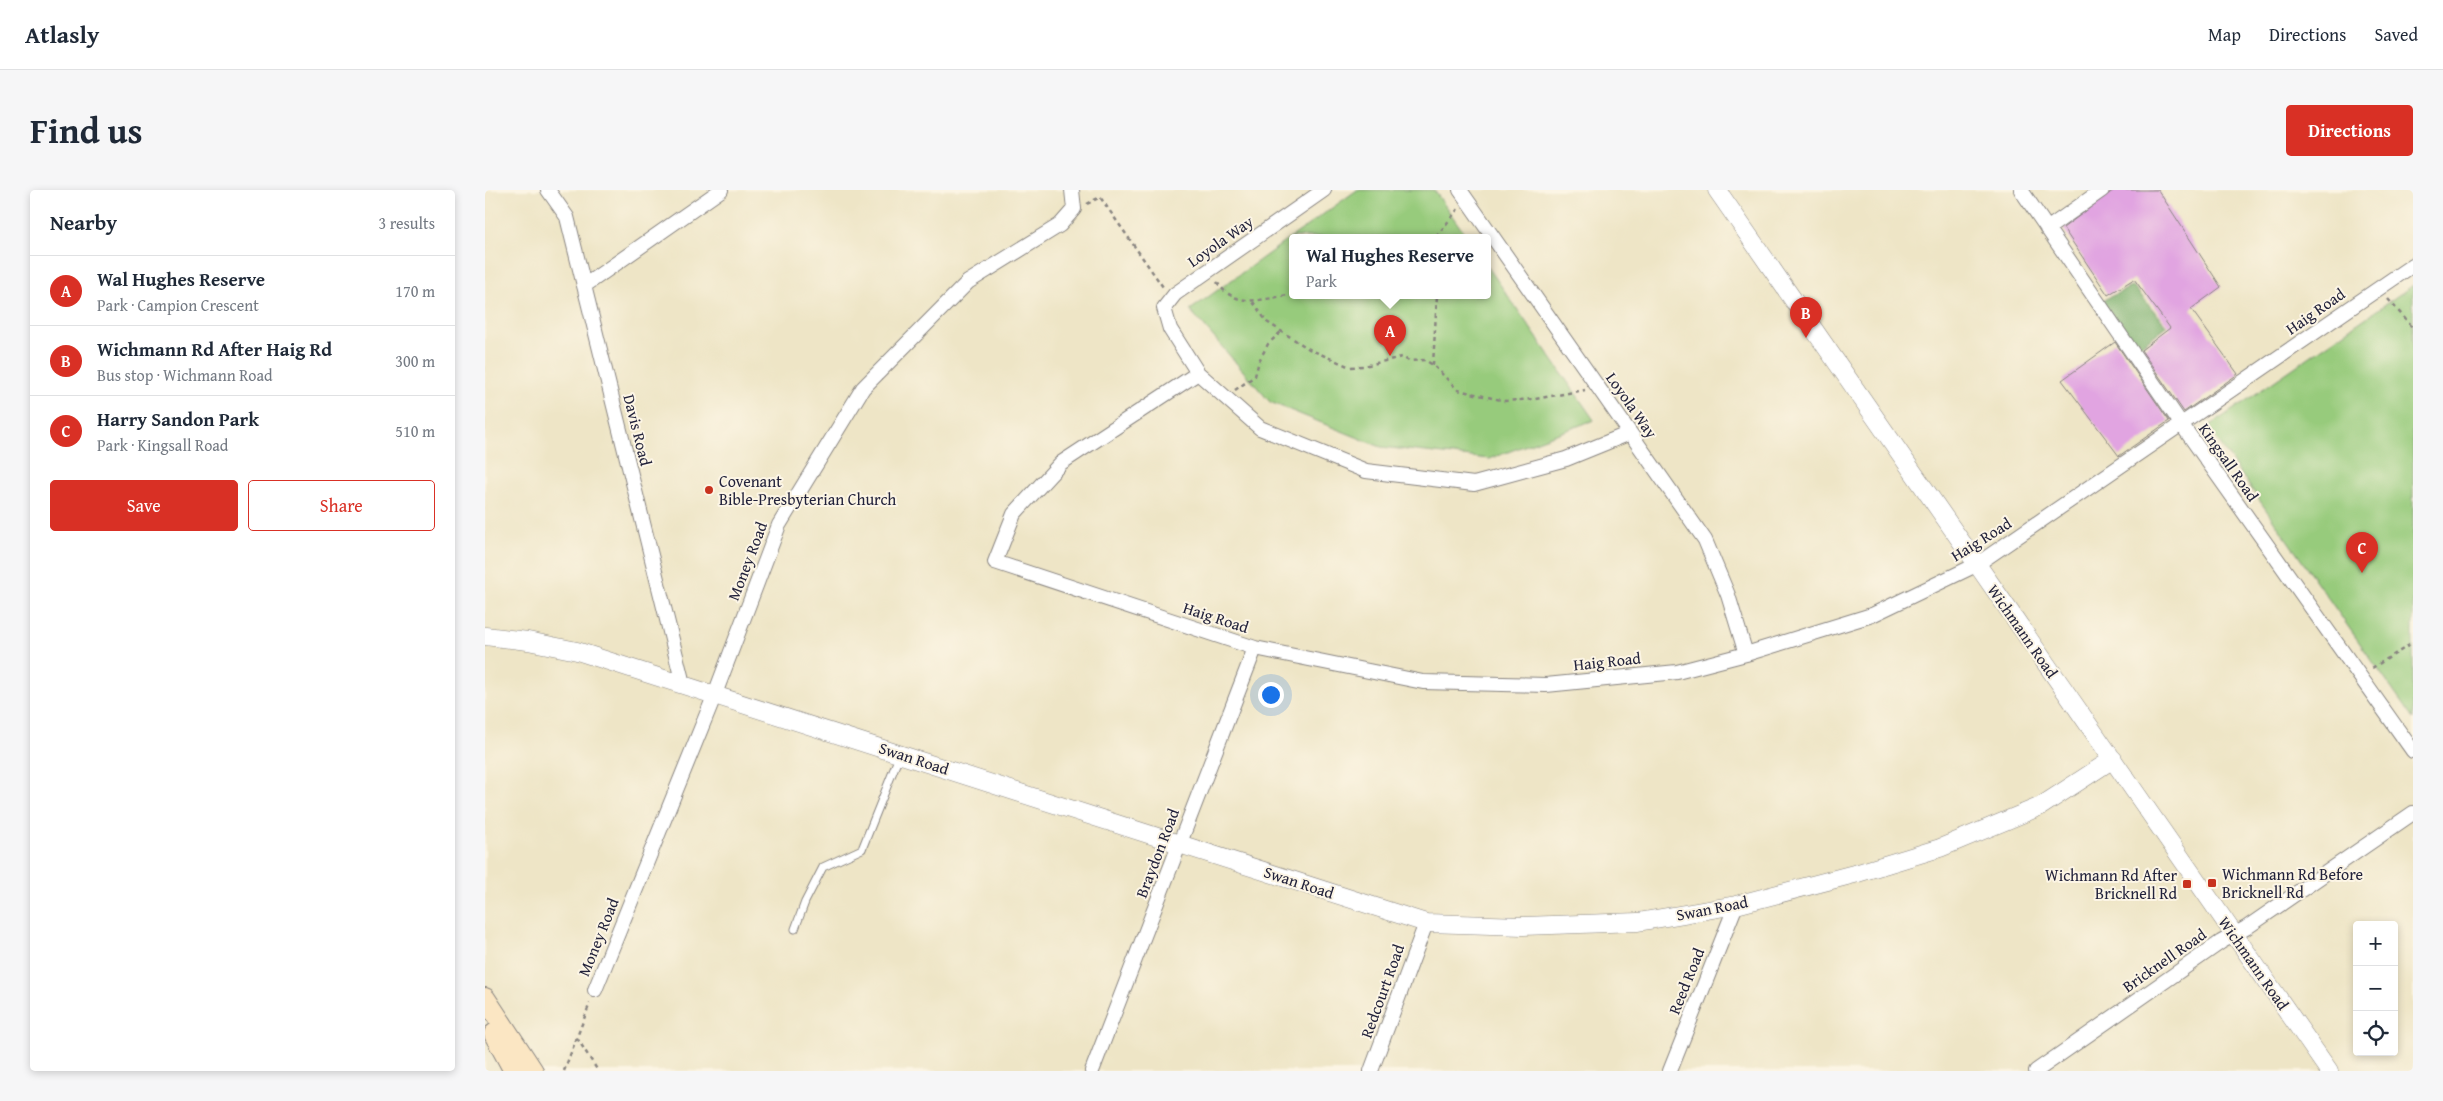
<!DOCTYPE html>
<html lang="en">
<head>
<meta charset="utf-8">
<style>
  :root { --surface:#fff; --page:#f6f6f7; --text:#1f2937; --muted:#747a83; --line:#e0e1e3; --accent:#d93025 }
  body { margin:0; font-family:"Gentium Book Plus",serif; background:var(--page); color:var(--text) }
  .controls { position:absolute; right:15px; bottom:15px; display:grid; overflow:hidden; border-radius:5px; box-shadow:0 2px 8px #0003 }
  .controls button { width:45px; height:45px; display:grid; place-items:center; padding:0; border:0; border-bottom:1px solid var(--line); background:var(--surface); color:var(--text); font:25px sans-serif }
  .you { position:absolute; left:785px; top:504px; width:18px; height:18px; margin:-12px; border:4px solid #fff; border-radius:50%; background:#1a73e8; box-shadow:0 0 0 8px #1a73e833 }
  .badge { display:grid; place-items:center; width:32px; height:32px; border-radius:50%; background:var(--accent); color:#fff; font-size:16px; font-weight:700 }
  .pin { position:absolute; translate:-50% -41px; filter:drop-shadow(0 1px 2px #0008) }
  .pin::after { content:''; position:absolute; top:26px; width:18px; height:15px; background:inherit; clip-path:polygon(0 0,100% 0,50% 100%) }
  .popup { position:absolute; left:804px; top:44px; width:202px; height:65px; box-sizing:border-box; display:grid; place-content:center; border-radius:5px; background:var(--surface); filter:drop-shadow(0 1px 4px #0005); font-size:16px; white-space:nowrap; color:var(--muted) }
  .popup b { font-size:19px; color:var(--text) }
  .popup::after { content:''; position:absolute; left:50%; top:100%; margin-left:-10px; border:10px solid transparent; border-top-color:var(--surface) }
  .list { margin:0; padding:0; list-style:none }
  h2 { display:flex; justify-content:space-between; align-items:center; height:65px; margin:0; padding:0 20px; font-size:21px }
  h2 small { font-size:16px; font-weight:400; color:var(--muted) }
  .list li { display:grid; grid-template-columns:32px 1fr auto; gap:15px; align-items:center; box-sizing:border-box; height:70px; padding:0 20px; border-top:1px solid var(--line) }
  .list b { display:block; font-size:19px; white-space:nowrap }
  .list p { margin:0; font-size:16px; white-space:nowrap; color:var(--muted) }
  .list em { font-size:16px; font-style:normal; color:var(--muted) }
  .actions { display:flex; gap:10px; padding:15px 20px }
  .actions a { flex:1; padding:11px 0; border:1px solid var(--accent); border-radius:5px; text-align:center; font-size:18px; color:var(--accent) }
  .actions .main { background:var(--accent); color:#fff }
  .icon { flex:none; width:28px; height:28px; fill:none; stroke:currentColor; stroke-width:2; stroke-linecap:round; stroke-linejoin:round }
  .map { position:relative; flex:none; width:1928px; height:881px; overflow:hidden; border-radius:5px }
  header { display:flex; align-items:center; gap:30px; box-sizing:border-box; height:70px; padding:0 25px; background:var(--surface); border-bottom:1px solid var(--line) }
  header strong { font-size:24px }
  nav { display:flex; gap:28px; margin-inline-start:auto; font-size:18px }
  .intro { display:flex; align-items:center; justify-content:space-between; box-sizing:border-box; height:120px; padding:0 30px }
  h1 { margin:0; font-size:35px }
  .button { padding:12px 22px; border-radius:5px; background:var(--accent); color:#fff; font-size:18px; font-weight:700 }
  main { display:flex; gap:30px; padding:0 30px }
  aside { flex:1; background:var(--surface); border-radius:5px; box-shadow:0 2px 8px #0003 }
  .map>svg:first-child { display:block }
</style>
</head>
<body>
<header>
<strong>Atlasly</strong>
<nav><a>Map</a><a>Directions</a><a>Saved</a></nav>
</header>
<div class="intro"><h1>Find us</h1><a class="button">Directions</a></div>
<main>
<aside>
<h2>Nearby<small>3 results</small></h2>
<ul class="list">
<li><span class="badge">A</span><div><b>Wal Hughes Reserve</b><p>Park · Campion Crescent</p></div><em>170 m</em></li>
<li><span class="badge">B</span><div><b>Wichmann Rd After Haig Rd</b><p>Bus stop · Wichmann Road</p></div><em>300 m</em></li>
<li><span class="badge">C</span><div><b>Harry Sandon Park</b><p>Park · Kingsall Road</p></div><em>510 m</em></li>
</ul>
<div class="actions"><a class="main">Save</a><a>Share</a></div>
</aside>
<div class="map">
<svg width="1928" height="881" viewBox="0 0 1928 881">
  <rect width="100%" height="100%" fill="#fcf5e5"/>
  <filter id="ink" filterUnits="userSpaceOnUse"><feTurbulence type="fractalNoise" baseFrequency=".02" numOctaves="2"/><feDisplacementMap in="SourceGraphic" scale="10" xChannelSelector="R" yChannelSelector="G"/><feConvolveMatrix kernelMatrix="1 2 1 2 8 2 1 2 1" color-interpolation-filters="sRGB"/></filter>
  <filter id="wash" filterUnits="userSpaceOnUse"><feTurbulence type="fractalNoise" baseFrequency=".0096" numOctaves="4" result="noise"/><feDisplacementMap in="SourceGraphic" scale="20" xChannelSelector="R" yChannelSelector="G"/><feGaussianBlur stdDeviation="1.12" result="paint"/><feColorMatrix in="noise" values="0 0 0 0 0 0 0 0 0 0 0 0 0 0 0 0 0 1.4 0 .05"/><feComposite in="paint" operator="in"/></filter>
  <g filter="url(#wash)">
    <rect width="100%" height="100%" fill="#eee5c6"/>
    <path fill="#97cb7c" stroke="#5c765c" d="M 872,0 L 949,0 L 982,47 L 808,47 L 808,105 L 1002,105 L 1003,77 L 1109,230 L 1004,269 L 896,257 L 785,212 L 705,120 Z
      M 1928,95 L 1928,529 L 1723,237 Z"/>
    <path fill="#79af6c" stroke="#4e6854" d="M 1648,96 L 1682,136 L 1650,160 L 1616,111 Z"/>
    <g id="blocks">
      <path fill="#e1a4e1" d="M 1629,0 L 1673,0 L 1736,97 L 1706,119 L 1753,184 L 1699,222 L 1656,160 L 1685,138 L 1649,89 L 1623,105 L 1578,38 Z
        M 1630,152 L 1684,231 L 1634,266 L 1577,190 Z"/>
    </g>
  </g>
  <g filter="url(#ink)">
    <use href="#blocks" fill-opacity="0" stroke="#888480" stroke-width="1"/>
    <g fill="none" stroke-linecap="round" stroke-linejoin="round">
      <defs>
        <path id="service" d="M 310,739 L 320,712 L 338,677 L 377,659 L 415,564"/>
        <path id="minor" d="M 63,0 L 82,27 L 198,494
          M 839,0 L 690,104 L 679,118 L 685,139 L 713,183 L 775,238 L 881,281 L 989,294 L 1081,269 L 1145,243
          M 975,0 L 1220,350 L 1243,405 L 1261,464
          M 1536,0 L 1697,235 L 1928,561
          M 1562,39 L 1617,0
          M 99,96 L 236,0
          M 713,183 L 576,273 L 529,324 L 510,372 L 770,458 L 938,492 L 1061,495 L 1192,482 L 1261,464 L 1387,425 L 1491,375 L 1928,75
          M 110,800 L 230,504 L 294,335 L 378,198 L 483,92 L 575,35 L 589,19 L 587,0
          M 607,881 L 770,458
          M 886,881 L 941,733
          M 1185,881 L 1251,715
          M 1551,881 L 1736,752 L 1761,738 L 1928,623"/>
        <path id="tertiary" d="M 1232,0 L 1844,881
          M 0,446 L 43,451 L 92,461 L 941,733 L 1038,736 L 1153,732 L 1251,715 L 1373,683 L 1455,658 L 1556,616 L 1628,569"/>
        <path id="secondary" d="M 0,808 L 48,881
          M 9,844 L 29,881"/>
      </defs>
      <use href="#service" stroke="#888480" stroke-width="9"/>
      <use href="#minor" stroke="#888480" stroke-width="16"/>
      <use href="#tertiary" stroke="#888480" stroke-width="19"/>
      <use href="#secondary" stroke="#888480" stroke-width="22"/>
      <path stroke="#888480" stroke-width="2.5" stroke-dasharray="4 4" stroke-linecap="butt" d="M 602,14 L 615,7 L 678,97
        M 951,47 L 973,19
        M 732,92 C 751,120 779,109 808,104
        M 1903,109 L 1928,138
        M 768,112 L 782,132 L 824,159 L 865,177 L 879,176 L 917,167 L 924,171 L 940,170 L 948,175 L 973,200 L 1020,211 L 1050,209 L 1100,200
        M 948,175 L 952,105
        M 750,200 L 770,186 L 774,171 L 783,154 L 798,140
        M 1887,478 L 1928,453
        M 92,848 L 113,881
        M 79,881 L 105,813"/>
      <use href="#service" stroke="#fff" stroke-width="7"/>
      <use href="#minor" stroke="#fff" stroke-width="14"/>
      <use href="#tertiary" stroke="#fff" stroke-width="18"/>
      <use href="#secondary" stroke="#fbe6c3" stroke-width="20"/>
    </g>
  </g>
  <g fill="#c8321e" stroke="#fcf5e5" stroke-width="2">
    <circle cx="224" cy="300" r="5"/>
    <rect x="1722" y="688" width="10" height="10" rx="2.5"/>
    <rect x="1697" y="689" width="10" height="10" rx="2.5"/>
  </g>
  <g text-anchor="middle" stroke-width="4" stroke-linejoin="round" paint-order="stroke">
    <g font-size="16" fill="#22223b" stroke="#fcf5e5">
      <text transform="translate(735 51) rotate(-35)" y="6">Loyola Way</text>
      <text transform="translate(1830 121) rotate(-35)" y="6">Haig Road</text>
      <text transform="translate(1147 215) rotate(55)" y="6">Loyola Way</text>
      <text transform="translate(153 240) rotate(76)" y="6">Davis Road</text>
      <text transform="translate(1744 272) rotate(55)" y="6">Kingsall Road</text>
      <text transform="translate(1496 349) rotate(-32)" y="6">Haig Road</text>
      <text transform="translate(262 371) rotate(-69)" y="6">Money Road</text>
      <text transform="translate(731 427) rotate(18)" y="6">Haig Road</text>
      <text transform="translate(1538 441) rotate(55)" y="6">Wichmann Road</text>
      <text transform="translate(1122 471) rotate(-6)" y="6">Haig Road</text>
      <text transform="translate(429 568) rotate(18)" y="6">Swan Road</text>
      <text transform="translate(672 663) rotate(-69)" y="6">Braydon Road</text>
      <text transform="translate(814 692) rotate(18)" y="6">Swan Road</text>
      <text transform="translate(1227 718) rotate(-11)" y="6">Swan Road</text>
      <text transform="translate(113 747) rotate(-68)" y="6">Money Road</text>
      <text transform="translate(1679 770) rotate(-35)" y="6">Bricknell Road</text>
      <text transform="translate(1769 773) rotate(55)" y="6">Wichmann Road</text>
      <text transform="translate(1201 791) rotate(-68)" y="6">Reed Road</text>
      <text transform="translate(897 801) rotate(-70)" y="6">Redcourt Road</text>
    </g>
    <g font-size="16" fill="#22223b" stroke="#fcf5e5" text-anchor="start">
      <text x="234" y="297">Covenant<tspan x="234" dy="18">Bible-Presbyterian Church</tspan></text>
      <text x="1737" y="690">Wichmann Rd Before<tspan x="1737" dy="18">Bricknell Rd</tspan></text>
      <text x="1692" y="691" text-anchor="end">Wichmann Rd After<tspan x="1692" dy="18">Bricknell Rd</tspan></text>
    </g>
  </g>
</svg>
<div class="controls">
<button>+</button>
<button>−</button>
<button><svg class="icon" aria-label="locate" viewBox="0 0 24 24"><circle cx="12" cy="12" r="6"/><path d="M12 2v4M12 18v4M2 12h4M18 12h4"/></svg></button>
</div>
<div class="you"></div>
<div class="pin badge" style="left:905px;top:166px">A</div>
<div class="popup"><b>Wal Hughes Reserve</b>Park</div>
<div class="pin badge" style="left:1321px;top:148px">B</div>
<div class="pin badge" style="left:1877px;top:383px">C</div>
</div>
</main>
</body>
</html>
